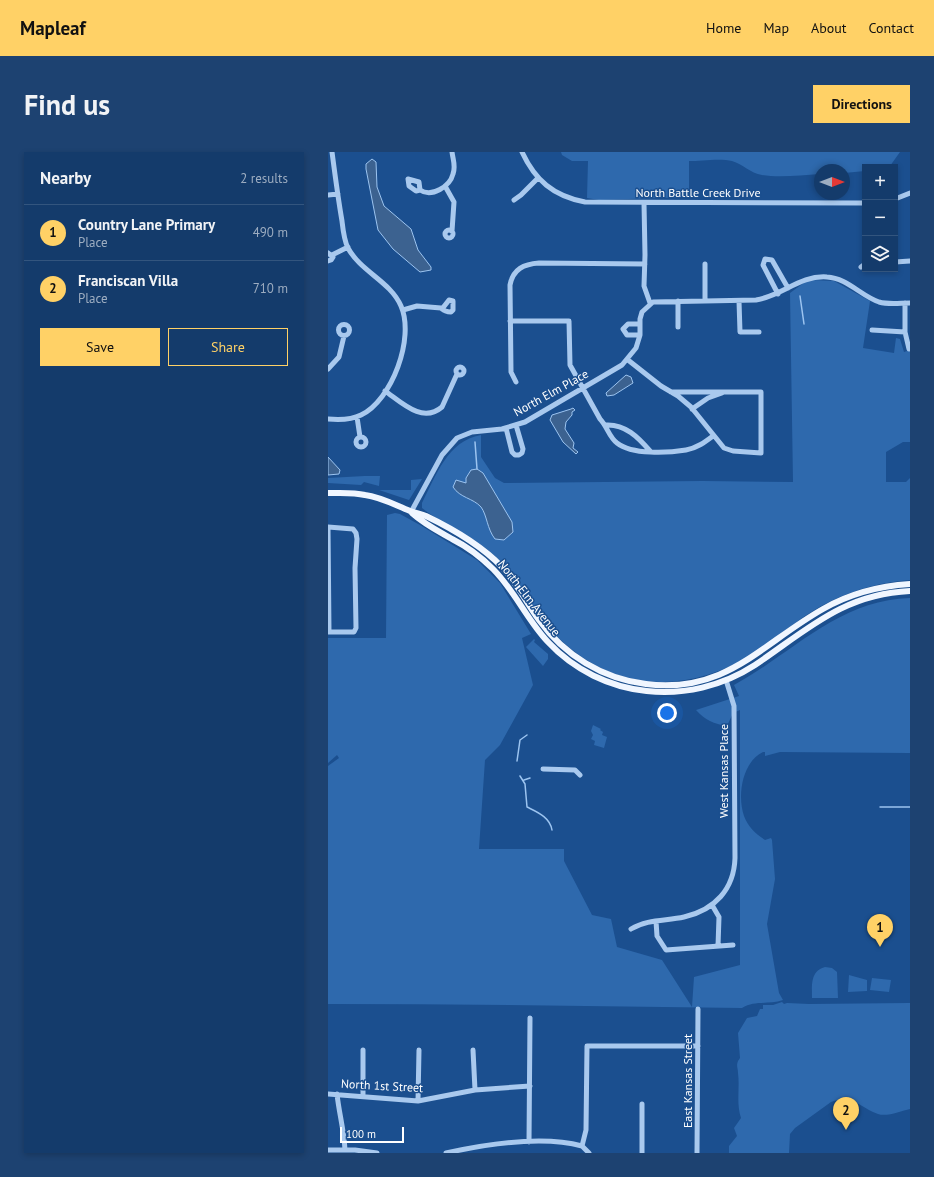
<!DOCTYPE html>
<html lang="en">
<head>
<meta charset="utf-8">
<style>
  :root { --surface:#143b6b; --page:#1d4271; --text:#f1f3f6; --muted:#9dadc1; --line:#33557e; --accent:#ffd166 }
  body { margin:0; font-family:"PT Sans",sans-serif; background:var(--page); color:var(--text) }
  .controls { position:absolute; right:12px; top:12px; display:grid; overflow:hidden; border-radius:0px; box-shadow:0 2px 6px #0003 }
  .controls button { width:36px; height:36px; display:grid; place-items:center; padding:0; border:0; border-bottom:1px solid var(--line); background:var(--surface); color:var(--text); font:20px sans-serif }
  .compass { position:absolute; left:486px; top:12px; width:36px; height:36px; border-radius:50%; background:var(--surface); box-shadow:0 2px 6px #0003; rotate:90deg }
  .scale { position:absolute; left:12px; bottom:10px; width:64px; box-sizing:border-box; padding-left:4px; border:2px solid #fff; border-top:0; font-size:11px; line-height:14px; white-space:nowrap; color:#fff; -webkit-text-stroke:3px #1b4f8f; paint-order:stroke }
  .you { position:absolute; left:339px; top:561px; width:14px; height:14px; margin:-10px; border:3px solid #fff; border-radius:50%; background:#1a73e8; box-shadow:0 0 0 6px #1a73e833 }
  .badge { display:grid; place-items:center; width:26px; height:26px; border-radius:50%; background:var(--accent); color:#111; font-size:13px; font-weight:700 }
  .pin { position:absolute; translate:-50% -33px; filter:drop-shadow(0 1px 2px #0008) }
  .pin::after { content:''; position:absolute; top:21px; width:14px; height:12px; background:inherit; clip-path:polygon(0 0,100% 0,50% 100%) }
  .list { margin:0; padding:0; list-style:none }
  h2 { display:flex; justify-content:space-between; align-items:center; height:52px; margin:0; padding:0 16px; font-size:17px }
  h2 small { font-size:13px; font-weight:400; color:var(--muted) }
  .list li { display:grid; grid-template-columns:26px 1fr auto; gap:12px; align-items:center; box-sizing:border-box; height:56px; padding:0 16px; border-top:1px solid var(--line) }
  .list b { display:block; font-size:15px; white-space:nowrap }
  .list p { margin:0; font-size:13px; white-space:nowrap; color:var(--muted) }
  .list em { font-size:13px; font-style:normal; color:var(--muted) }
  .actions { display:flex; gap:8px; padding:12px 16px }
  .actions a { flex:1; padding:9px 0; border:1px solid var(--accent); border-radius:0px; text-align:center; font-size:14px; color:var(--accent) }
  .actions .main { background:var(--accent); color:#111 }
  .icon { flex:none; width:22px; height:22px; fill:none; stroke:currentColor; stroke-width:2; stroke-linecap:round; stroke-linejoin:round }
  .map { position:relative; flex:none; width:582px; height:1001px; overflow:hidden; border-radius:0px }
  header { display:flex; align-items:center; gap:24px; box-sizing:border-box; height:56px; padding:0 20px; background:var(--accent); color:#111 }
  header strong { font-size:19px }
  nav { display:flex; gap:22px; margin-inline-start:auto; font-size:14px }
  .intro { display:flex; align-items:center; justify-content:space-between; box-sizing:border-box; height:96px; padding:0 24px }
  h1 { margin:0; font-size:28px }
  .button { padding:10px 18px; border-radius:0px; background:var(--accent); color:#111; font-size:14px; font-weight:700 }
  main { display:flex; gap:24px; padding:0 24px }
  aside { flex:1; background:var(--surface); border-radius:0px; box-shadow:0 2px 6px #0003 }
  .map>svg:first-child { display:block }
</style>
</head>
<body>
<header>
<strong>Mapleaf</strong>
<nav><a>Home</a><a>Map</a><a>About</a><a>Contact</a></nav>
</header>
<div class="intro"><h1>Find us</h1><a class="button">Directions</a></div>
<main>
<aside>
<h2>Nearby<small>2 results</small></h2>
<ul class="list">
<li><span class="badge">1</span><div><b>Country Lane Primary</b><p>Place</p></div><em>490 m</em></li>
<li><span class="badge">2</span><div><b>Franciscan Villa</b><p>Place</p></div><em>710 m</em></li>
</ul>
<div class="actions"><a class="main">Save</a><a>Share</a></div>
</aside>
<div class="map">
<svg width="582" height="1001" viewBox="0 0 582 1001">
  <rect width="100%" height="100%" fill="#1b4f8f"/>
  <path fill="#2e69ad" d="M 233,0 L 572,0 L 562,14 L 559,15 L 537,15 L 537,19 L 516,21 L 516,18 L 492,18 L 492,22 C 473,23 452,26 434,23 C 422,21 415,12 404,9 C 393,6 372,9 361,9 L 361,45 L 271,48 L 259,46 L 260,9 L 244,9 L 234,3 Z
    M 484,128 L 506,129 L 542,149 L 535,196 L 566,201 L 568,186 L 572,187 L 576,200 L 582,198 L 582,290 L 575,290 L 558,300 L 558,330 L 578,330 L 582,326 L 582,428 C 555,430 528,437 503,449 C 475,462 452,484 426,501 C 359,544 281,541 224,479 C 204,457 193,430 171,408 C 149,385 118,375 94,356 L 94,351 C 108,324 119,289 153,283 L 153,305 L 167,326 L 176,331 L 374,329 L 465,330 L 462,141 L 477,130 Z
    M 37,324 L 52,324 L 51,334 L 36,330 L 33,333 L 0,331 L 0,326 Z
    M 94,327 L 81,348 L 51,338 L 83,338 L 83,328 Z
    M 67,361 L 72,362 L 92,373 L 149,408 L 172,431 L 203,482 L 194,486 L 205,533 L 172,593 L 157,608 L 151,697 L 236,697 L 236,709 L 264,763 L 283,767 L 289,795 L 334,808 L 364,855 L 366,825 L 412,813 L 412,558 L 405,561 L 399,574 C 386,572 377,568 368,558 L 411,544 L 406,533 C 465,501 510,448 582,446 L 582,601 L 452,600 L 437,604 L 437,600 L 435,600 C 414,610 409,644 416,664 C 420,675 428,682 437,688 L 443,686 L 444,688 L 447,727 L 439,772 L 451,841 L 455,848 C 441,853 427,848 414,856 C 276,854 138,852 0,852 L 0,614 L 11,606 L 9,603 L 0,611 L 0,486 L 58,486 L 59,363 Z
    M 206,487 L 207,488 L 206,490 L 220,502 L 220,507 L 215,514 L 198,495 Z
    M 265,573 L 273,577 L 272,578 L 275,580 L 274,583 L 279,585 L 276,596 L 266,593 L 267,589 L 263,587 L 265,583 L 263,579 Z
    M 497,815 L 504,816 L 509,820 L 510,846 L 484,846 C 484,834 482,819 497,815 Z
    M 521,823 L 539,828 L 539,839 L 520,840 Z
    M 544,826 L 563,828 L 561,840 L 542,838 Z
    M 454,850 L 456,852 L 459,851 L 481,852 L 582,851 L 582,957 C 573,959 559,965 550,962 C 532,956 525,941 503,950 L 467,976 L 462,982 L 461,1001 L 401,1001 L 401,994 L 409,984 L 406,976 L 413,966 C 408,951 412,936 410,921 C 410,916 408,914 410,909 L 412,906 L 410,881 L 419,866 L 429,864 L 432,857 L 435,857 L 435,853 L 445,853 Z"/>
  <path fill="#3c6290" stroke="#9cc4f0" d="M 44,7 L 48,10 L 49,35 L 56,54 L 83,77 L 90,98 L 103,115 L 103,118 L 92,120 L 65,97 L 50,78 L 38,17 L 38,12 Z
    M 298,223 L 303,225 L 305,231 L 286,243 L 279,244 L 278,241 Z
    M 243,257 L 245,256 L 247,258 L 244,260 L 244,263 L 238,270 L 237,277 L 246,291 L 245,296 L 250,300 L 248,302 L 235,290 L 222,268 L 224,263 Z
    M 0,305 L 12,318 L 11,322 L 0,323 Z
    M 149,317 L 155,321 L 184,370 L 185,380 L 176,388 L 167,387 C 159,377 159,363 153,355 C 145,346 132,346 125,335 L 128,328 L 138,331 L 138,326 L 143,318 Z"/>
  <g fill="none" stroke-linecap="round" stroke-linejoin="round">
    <path stroke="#9cc4f0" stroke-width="1.5" d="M 472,144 L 476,172
      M 147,290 L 149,317
      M 189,609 L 192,588 L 199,583
      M 192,624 L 197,632 L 199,655 C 209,660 222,665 224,678
      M 196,628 L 202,626
      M 552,655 L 582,655"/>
    <path stroke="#a9c9ee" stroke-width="5" d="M 194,0 C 207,28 225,44 257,50 L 537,51
      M 117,34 L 126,50 L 124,79
      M 92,38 L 91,30 L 80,27 L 81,34 L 88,39 L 92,38 C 104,46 122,34 125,22 C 128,14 125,8 124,0
      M 0,43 L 10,42
      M 567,47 L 582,41
      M 186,48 L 193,43 L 210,26
      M 316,51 L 317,103 L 316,134 L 322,151
      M117 82a4 4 0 1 1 8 0a4 4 0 1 1-8 0Z
      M 0,101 L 5,105 L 3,108 L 0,109
      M 4,103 L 20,95
      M 567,110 L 582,109
      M 533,115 L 537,112
      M 450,142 L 435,113 L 437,107 L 444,108 L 460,136
      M 377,149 L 377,112
      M 411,149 L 412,180 L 431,180
      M 577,151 L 577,180 L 581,197
      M 75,158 L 89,154 L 113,156 C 116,159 119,160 123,160 L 125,158 L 125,149 L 121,148 L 114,157
      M 182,169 L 241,169 L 242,213 L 272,267 C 279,274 281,285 289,291 C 304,303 340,301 358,298 C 369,296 377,290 385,284
      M 312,172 L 300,172 L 295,177 L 299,183 L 312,183
      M10.5 178a5.5 5.5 0 1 1 11 0a5.5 5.5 0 1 1-11 0Z
      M 350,175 L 350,149
      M 544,178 L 577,180
      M 300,208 L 333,234 L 350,244 L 363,255 L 396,296 L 405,299 L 433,301 L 433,240 L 343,240
      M128 219a4 4 0 1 1 8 0a4 4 0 1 1-8 0Z
      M 0,217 L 11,205 L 16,184
      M 188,230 L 183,220 L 182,133 C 185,117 196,112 211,111 L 317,112
      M 57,239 C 73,250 94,272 114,255 L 129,222
      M 364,257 L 380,246 L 394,241
      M 29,265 L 32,285
      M 0,267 C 11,268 23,268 33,263 C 64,248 87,186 73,154 C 62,129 33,120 20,96 C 16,88 15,78 14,69 C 10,46 7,23 4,0
      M 278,273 C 297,272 310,285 322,299
      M 178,276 L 184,300 L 187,303 L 191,303 L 194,301 L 195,297 L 188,273
      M28 290a5 5 0 1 1 10 0a5 5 0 1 1-10 0Z
      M 83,360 L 114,303 L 129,286 L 144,280 L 174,277 L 197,270 L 294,213 L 308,196 L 312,183 L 312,167 L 314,160 L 325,150 L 428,148 C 454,144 472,123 499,125 C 519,126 533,144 551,150 C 561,153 572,151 582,151
      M 0,375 L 25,377 L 28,381 L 29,387 L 27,416 L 28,476 L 26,480 L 0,480
      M 0,375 L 1,480
      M 215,617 L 247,618 L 252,623
      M 384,753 L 391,765 L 390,794
      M 328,769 L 329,784 L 338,798 L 405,793
      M 303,777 C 319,767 338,769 356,765 C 387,758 406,737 407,706 L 406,554 L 398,528
      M 145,898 L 147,938
      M 0,942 L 90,949 L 147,938 L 202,934
      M 9,942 C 11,961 16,978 17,998
      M 35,943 L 35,898
      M 90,949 L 91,898
      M 314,952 L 314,1001
      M 201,990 L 202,866
      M 0,998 L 27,998 L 49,1001
      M 118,1001 C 159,992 213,983 254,994
      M 261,1001 L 254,994 L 258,978 L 259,894 L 370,894
      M 369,1001 L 370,857"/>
    <path stroke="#f0f6ff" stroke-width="6" d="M 0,341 C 12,341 25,340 37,343 C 53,345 67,353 82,359 C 87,361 93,362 98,364 C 125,377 153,393 174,415 C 189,431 198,450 211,468 C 236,503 275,527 318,532 C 398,542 433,492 495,457 C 521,442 551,434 582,432
      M 84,361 C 96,372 110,379 124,387 C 140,395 153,405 165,417 C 187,439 199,468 220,490 C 273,547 361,556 427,513 C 479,478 515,442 582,439"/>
  </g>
  <g text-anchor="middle" stroke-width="3" stroke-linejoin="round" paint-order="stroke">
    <g font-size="12" fill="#fff" stroke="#1b4f8f">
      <text x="370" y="45">North Battle Creek Drive</text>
      <text transform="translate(223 241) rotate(-29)" y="4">North Elm Place</text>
      <text transform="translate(201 446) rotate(52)" y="4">North Elm Avenue</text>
      <text transform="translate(396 619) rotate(-90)" y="4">West Kansas Place</text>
      <text transform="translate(360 929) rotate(-90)" y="4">East Kansas Street</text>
      <text transform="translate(54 934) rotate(3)" y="4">North 1st Street</text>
    </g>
  </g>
</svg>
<div class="controls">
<button>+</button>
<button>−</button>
<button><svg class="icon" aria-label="layers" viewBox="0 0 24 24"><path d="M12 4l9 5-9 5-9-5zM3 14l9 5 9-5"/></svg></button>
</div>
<svg class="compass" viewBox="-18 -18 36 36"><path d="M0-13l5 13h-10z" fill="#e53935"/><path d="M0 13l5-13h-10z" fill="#9dadc1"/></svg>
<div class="scale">100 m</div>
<div class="you"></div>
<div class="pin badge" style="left:552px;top:795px">1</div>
<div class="pin badge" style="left:518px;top:978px">2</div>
</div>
</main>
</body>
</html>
